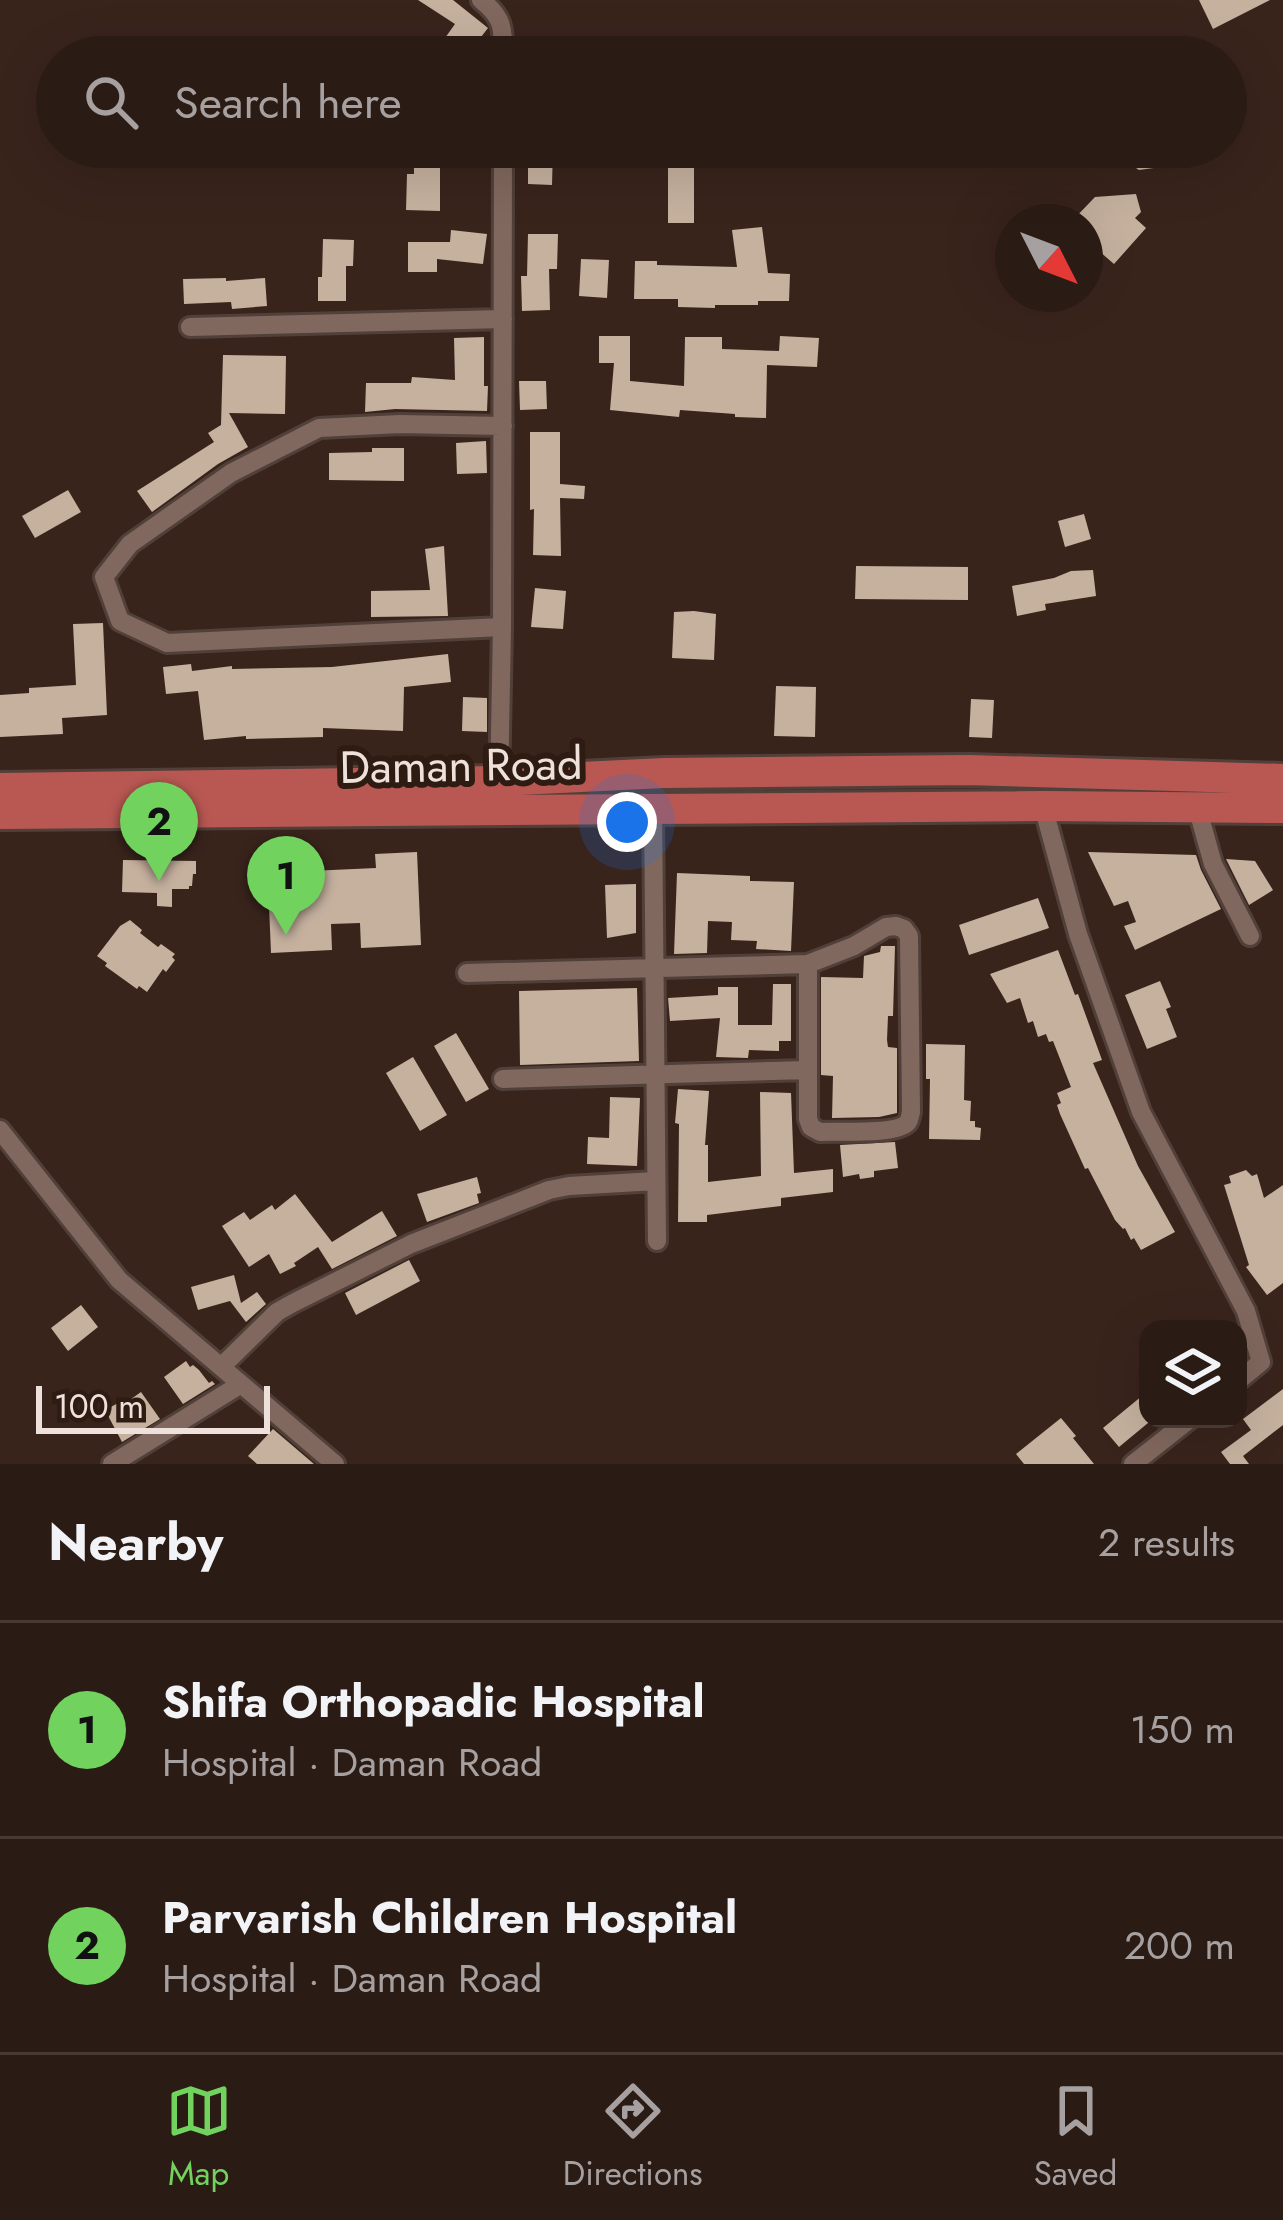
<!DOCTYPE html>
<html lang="en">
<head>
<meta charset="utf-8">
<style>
  :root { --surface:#2b1b15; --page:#372822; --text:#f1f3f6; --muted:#a6a1a0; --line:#473934; --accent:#71d35e }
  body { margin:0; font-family:Jost,sans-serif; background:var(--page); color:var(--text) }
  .controls { position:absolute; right:36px; bottom:36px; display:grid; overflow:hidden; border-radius:24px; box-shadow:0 12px 48px #0002 }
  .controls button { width:108px; height:108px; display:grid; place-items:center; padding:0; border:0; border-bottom:3px solid var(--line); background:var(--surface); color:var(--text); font:60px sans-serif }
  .compass { position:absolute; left:995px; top:204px; width:108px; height:108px; border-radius:50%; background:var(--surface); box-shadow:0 12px 48px #0002; rotate:132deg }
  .scale { position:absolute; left:36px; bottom:30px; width:234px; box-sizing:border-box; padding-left:12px; border:6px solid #eee0da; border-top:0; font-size:33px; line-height:42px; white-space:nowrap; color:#eee0da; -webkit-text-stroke:9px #2e1b12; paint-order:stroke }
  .you { position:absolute; left:627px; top:822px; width:42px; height:42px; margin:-30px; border:9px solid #fff; border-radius:50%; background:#1a73e8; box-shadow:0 0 0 18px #1a73e833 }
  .badge { display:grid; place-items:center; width:78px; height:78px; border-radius:50%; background:var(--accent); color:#111; font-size:39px; font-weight:700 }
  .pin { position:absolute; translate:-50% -99px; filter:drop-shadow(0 3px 6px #0008) }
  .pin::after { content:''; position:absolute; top:63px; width:42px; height:36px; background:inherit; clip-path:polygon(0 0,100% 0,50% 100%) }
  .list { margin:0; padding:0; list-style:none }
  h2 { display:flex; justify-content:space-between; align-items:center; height:156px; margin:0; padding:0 48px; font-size:51px }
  h2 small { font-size:39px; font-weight:400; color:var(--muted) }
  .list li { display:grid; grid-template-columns:78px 1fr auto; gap:36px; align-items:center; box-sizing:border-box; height:216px; padding:0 48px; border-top:3px solid var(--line) }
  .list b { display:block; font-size:45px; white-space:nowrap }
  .list p { margin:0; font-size:39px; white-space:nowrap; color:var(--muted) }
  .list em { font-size:39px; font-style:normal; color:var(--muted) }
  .icon { flex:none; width:66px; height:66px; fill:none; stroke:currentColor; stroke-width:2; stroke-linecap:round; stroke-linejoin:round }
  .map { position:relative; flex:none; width:1283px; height:1464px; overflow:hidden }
  .search { position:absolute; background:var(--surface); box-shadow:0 12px 48px #0002; left:36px; right:36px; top:36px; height:132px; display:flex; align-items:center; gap:30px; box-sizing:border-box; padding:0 42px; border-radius:66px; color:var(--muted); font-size:45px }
  .sheet { height:588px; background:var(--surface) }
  nav { display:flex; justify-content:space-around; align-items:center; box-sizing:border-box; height:168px; border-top:3px solid var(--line); background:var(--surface); font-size:33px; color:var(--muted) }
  nav a { display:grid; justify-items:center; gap:6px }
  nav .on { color:var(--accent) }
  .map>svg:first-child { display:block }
</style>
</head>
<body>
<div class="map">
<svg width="1283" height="1464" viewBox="0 0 1283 1464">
  <rect width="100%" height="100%" fill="#39241c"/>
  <path fill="#c6b19f" d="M 418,0 L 453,0 L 488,28 L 467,55 L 445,38 L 455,24 Z
    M 1199,0 L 1270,0 L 1213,29 Z
    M 414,147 L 440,147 L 440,211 L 406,210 L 407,174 L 414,174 Z
    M 528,147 L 553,147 L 552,185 L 528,184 Z
    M 668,147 L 694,147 L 694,223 L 668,223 Z
    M 1125,147 L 1178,147 L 1161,167 L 1139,170 L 1124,160 Z
    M 1136,194 L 1141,212 L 1135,218 L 1146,228 L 1114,264 L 1099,251 L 1085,269 L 1085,222 L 1071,222 L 1095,197 Z
    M 762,227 L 768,273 L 790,274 L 789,301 L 758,301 L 758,305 L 715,305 L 715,308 L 678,307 L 678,299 L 634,299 L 635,261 L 657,261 L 657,265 L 737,267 L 732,230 Z
    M 451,230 L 487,234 L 483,264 L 437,259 L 437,272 L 408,272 L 408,242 L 450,242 Z
    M 528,234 L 558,234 L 557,269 L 549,269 L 550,310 L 522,311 L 521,276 L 527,276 Z
    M 323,239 L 354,240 L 353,266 L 346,266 L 346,301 L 318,301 L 318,277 L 322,277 Z
    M 581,259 L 609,260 L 607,298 L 579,296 Z
    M 226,278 L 226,281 L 265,278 L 267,306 L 232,309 L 231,302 L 184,304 L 183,279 Z
    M 599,336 L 630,336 L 630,381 L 684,386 L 685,337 L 722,337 L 722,349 L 779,351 L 780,336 L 819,338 L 817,367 L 767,365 L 766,418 L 735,417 L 735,414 L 680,410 L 679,417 L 610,410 L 614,363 L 599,363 Z
    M 484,337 L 484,386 L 488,386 L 487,411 L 395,409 L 365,412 L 366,383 L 411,383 L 412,377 L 455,380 L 454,338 Z
    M 223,355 L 286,356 L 285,414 L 229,413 L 248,447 L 218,464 L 152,512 L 137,491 L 214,442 L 208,433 L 221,425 Z
    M 519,381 L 546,381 L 547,409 L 520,410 Z
    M 530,432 L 560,432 L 560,484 L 585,486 L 584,499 L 560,498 L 561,556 L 533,555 L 534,509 L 530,510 Z
    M 486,441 L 487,473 L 457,474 L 456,443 Z
    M 372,448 L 404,448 L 404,481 L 329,480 L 329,453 L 372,452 Z
    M 68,490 L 81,512 L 35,538 L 22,516 Z
    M 1084,514 L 1091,539 L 1065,547 L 1058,521 Z
    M 444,546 L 448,616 L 371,617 L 371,591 L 430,590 L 425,549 Z
    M 856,566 L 968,567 L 968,600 L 855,599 Z
    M 1093,570 L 1096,596 L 1045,604 L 1046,610 L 1017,616 L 1012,586 L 1054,578 L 1071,571 Z
    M 535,588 L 566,591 L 563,629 L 531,627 Z
    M 694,611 L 716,614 L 714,660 L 672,658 L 674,612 Z
    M 103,623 L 107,715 L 62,718 L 63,734 L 0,737 L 0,695 L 29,693 L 29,688 L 76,685 L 73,624 Z
    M 448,654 L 451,682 L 404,687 L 403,731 L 323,728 L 323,737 L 246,739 L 246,736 L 204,740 L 198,691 L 166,694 L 163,667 L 191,664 L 192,671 L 232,666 L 232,669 L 332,667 Z
    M 776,686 L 816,687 L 815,737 L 774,736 Z
    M 463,697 L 487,698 L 487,732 L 462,731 Z
    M 971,699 L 994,700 L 992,738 L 969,737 Z
    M 417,852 L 421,945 L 361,948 L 360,923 L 331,924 L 332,950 L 271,953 L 267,858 L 309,856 L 310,871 L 376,868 L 375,854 Z
    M 1088,852 L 1196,855 L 1201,870 L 1221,909 L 1135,950 L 1124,926 L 1136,922 L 1128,901 L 1114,906 Z
    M 1226,859 L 1255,861 L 1273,890 L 1249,905 Z
    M 123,860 L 196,861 L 196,874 L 193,874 L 192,886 L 189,886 L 189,889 L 172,889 L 172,907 L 157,906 L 157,893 L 122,892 Z
    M 677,873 L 750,876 L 750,881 L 794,882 L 791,951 L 756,949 L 757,941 L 731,940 L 732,922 L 708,921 L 707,953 L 674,954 Z
    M 636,884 L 636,933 L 607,938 L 605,885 Z
    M 1038,898 L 1049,928 L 969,955 L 959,925 Z
    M 130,920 L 142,930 L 140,933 L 158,947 L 161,944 L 175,954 L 172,957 L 175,960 L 166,972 L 163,969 L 147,992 L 139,986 L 137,989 L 105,966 L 107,963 L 97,956 L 120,926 Z
    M 881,946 L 895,946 L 893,1016 L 888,1016 L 887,1040 L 888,1047 L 897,1048 L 897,1113 L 879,1117 L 832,1118 L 833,1076 L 821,1075 L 821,977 L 863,978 L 864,956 L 880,952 Z
    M 1058,950 L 1075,995 L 1078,994 L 1102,1060 L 1093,1063 L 1138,1166 L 1175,1232 L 1141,1250 L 1134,1238 L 1131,1240 L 1125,1228 L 1123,1229 L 1115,1220 L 1088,1168 L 1085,1169 L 1060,1114 L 1057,1105 L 1061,1103 L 1057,1093 L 1071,1087 L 1053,1041 L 1049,1042 L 1046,1034 L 1038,1037 L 1033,1021 L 1028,1023 L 1020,998 L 1007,1003 L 990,974 Z
    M 1160,981 L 1171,1007 L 1166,1009 L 1177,1037 L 1147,1049 L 1125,995 Z
    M 773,984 L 791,984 L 791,1041 L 779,1041 L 779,1051 L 749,1050 L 748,1058 L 716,1057 L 720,1018 L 670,1021 L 668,998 L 718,995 L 718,987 L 738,987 L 738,1025 L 772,1025 Z
    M 637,988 L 639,1061 L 520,1065 L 519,991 Z
    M 456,1033 L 489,1089 L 466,1102 L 434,1046 Z
    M 926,1044 L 965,1045 L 964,1100 L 971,1101 L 970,1121 L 975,1121 L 975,1127 L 981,1128 L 980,1140 L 929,1139 L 930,1079 L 926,1079 Z
    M 413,1057 L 447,1115 L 420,1131 L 386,1073 Z
    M 678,1089 L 709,1091 L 705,1145 L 708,1145 L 708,1182 L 761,1176 L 760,1092 L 791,1093 L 794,1173 L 833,1169 L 833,1192 L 781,1198 L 781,1206 L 707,1215 L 707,1222 L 678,1222 L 679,1124 L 675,1123 Z
    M 610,1097 L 640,1098 L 637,1166 L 587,1164 L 588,1137 L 609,1138 Z
    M 895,1142 L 898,1168 L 874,1171 L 874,1177 L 860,1179 L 859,1174 L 843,1177 L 840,1145 Z
    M 1246,1170 L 1252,1176 L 1257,1174 L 1264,1198 L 1283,1185 L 1283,1283 L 1267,1295 L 1246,1267 L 1249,1265 L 1224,1185 L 1231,1183 L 1229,1176 Z
    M 477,1177 L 481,1193 L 477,1194 L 479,1203 L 427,1222 L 417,1194 Z
    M 295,1194 L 332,1242 L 382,1211 L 397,1236 L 332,1269 L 318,1247 L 294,1263 L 296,1266 L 280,1274 L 269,1254 L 249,1267 L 222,1226 L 244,1212 L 250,1220 L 272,1205 L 275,1210 Z
    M 409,1260 L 420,1281 L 356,1315 L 345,1293 Z
    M 234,1275 L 241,1303 L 257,1292 L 266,1304 L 246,1322 L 230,1301 L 198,1310 L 191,1287 Z
    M 81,1305 L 98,1327 L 68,1351 L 51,1328 Z
    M 186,1361 L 190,1367 L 193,1365 L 199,1370 L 209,1383 L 212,1381 L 215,1384 L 183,1404 L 164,1377 Z
    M 1283,1389 L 1283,1425 L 1243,1456 L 1249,1464 L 1230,1464 L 1221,1452 L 1251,1430 L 1243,1419 Z
    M 1148,1391 L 1148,1423 L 1119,1447 L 1103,1428 Z
    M 141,1392 L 160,1419 L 122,1442 L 105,1410 L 122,1401 L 124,1404 Z
    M 1061,1418 L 1076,1436 L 1073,1438 L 1094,1464 L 1024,1464 L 1016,1454 Z
    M 273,1429 L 314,1464 L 257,1464 L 248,1456 Z"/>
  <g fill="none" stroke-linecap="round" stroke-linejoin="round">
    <defs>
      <path id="street" d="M 481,0 C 504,18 503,29 503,57
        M 190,327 L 503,319
        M 502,627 L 167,643 L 120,621 L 104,577 L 130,544 L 231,473 L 319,428 L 400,424 L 503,426
        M 499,787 L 502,627 L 503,147
        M 1043,806 L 1078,934 L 1141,1112 L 1246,1311 L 1261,1362 L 1238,1381
        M 1197,807 L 1213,864 L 1250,936
        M 653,808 L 657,1241
        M 467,973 L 808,964 L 854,946 L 886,927 L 896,926 L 904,929 L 909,936 L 911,1112 C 910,1115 910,1119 908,1122 C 899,1135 837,1131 820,1132 L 811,1127 L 808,1119 L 808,964
        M 503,1079 L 808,1070
        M 0,1130 L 119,1280 L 335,1464
        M 221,1367 L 277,1312 L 293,1303 L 411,1244 L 549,1190 L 569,1186 L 656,1181
        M 112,1464 L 241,1384
        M 1133,1464 L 1190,1419"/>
      <path id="primary" d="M 0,788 L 499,781 L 664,773 L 968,770 L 1283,779
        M 0,814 L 1043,806 L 1283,808"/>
    </defs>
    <use href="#street" stroke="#514039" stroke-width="24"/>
    <use href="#primary" stroke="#514039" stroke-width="36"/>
    <use href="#street" stroke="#81685e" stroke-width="18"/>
    <use href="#primary" stroke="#b95853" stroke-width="30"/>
  </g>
  <g text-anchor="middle" stroke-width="12" stroke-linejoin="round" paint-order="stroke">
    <g font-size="45" fill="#eee0da" stroke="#2e1b12">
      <text transform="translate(461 765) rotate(-1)" y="16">Daman Road</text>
    </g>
  </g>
</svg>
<div class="controls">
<button><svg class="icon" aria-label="layers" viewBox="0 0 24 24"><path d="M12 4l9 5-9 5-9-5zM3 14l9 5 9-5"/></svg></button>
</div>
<svg class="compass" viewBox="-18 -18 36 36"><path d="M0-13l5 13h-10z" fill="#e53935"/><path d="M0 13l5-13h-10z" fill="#a6a1a0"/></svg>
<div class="scale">100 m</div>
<div class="you"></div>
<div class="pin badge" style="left:286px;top:935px">1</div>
<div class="pin badge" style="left:159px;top:881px">2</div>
<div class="search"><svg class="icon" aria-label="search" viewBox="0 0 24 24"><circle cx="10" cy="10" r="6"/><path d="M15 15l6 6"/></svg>Search here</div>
</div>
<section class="sheet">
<h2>Nearby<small>2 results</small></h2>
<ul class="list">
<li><span class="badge">1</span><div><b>Shifa Orthopadic Hospital</b><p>Hospital · Daman Road</p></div><em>150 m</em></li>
<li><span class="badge">2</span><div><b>Parvarish Children Hospital</b><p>Hospital · Daman Road</p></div><em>200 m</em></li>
</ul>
</section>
<nav>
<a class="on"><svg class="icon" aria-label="map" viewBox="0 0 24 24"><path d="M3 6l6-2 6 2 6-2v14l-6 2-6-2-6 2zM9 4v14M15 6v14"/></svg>Map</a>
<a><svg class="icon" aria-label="directions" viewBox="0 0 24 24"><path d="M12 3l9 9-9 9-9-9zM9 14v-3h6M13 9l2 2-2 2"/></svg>Directions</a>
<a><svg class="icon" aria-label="saved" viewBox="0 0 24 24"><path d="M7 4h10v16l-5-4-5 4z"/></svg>Saved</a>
</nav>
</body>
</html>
